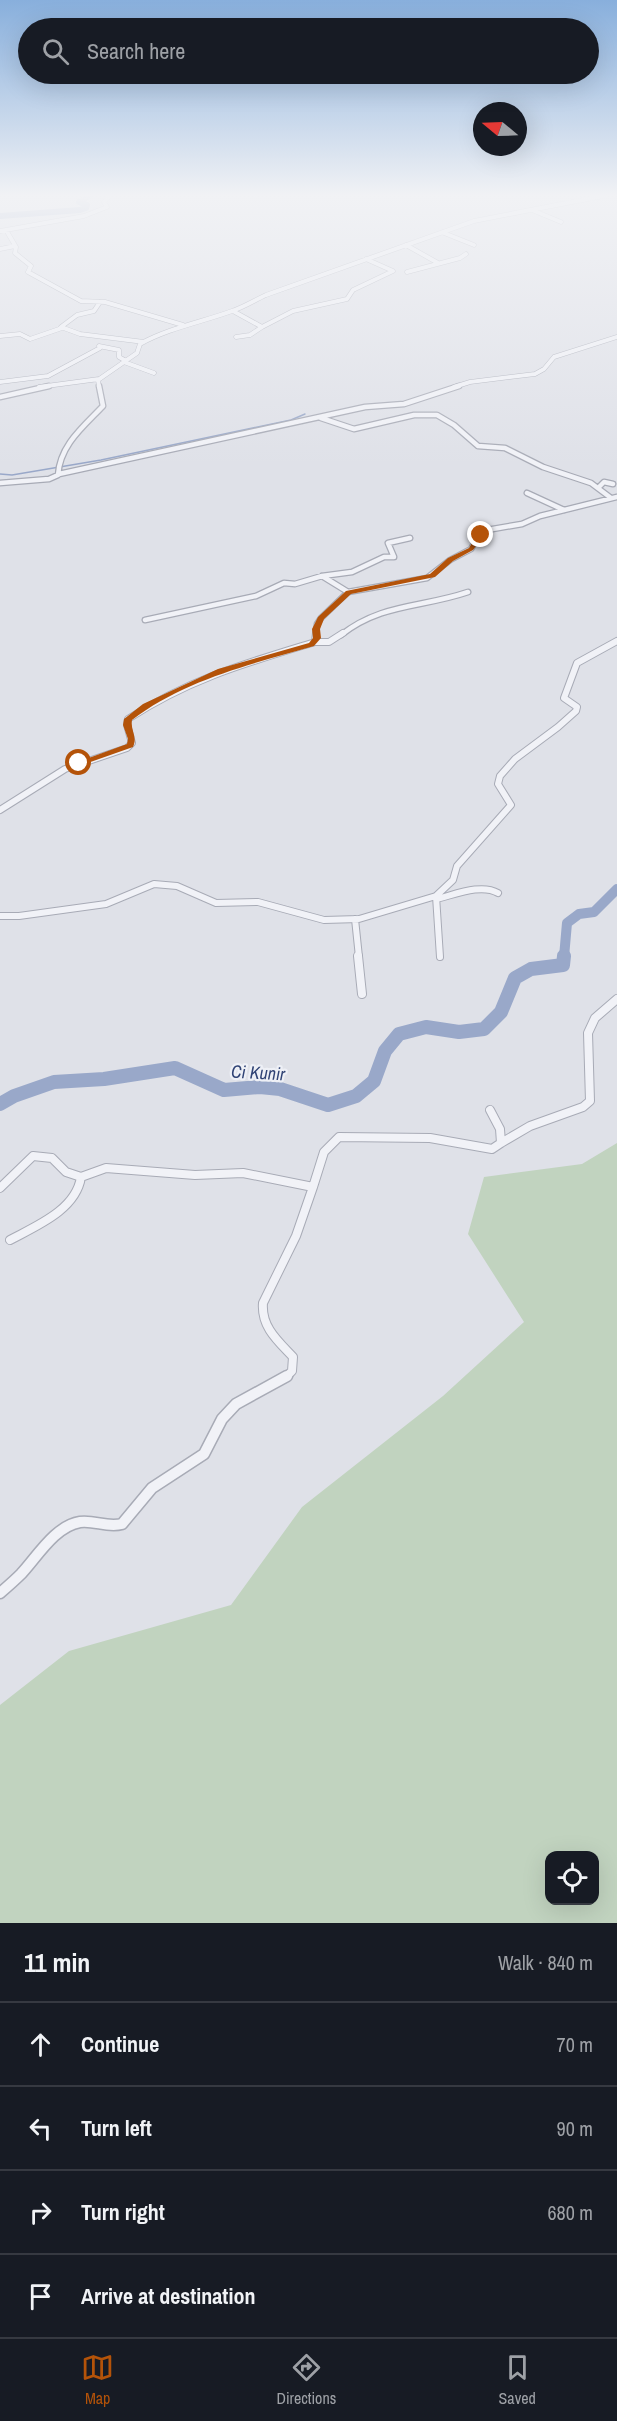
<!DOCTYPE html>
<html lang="en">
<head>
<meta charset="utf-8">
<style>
  :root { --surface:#171b24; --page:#242831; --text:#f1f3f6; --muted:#9ea1a6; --line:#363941; --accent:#b45309 }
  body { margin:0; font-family:"Archivo Narrow",sans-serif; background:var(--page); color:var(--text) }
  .controls { position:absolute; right:18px; bottom:18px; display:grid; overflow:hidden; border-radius:12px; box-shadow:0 6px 24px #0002 }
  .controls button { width:54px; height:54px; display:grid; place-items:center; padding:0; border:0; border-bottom:2px solid var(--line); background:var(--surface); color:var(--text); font:30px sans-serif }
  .compass { position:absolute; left:473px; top:102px; width:54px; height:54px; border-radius:50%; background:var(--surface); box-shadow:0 6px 24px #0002; rotate:289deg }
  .stop { position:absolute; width:18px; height:18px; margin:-14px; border:4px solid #b45309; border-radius:50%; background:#fff }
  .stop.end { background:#b45309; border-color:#fff; box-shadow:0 2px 6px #0008 }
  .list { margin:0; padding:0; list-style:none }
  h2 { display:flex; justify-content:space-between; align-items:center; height:78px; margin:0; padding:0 24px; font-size:26px }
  h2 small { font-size:20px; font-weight:400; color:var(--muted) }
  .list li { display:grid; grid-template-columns:39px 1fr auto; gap:18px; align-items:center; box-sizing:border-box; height:84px; padding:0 24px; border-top:2px solid var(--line) }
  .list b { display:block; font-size:22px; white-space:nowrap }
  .list em { font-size:20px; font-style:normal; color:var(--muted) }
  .icon { flex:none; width:33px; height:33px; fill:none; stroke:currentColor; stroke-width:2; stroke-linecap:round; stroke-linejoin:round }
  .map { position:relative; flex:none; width:617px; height:1923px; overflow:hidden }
  .search { position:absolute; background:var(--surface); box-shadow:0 6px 24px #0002; left:18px; right:18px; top:18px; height:66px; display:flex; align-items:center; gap:15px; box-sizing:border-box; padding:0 21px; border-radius:33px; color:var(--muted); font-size:22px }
  .sheet { height:414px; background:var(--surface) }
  nav { display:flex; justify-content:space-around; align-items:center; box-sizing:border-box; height:84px; border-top:2px solid var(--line); background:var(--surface); font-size:16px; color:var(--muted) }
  nav a { display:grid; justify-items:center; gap:3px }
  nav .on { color:var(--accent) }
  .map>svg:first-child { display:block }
</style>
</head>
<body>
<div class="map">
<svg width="617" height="1923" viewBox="0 0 617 1923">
  <rect width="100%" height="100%" fill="#dfe1e8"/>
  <path fill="#c1d3bf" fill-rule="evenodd" d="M 617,1143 L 617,1923 L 0,1923 L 0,1705 L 69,1651 L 231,1605 L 302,1507 L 443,1396 L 524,1322 L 468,1234 L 484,1177 L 582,1164 ZM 550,1856 L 594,1856 L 594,1900 L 550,1900 Z"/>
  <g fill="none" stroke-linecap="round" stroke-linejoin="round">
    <path stroke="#99a8c9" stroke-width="1.5" d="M 0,474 L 12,475 L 101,460 L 291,420 L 305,414"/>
    <path stroke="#99a8c9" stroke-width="6" d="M 0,216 L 80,210 L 86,208 L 87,205 L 79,202 L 89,196"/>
    <path stroke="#99a8c9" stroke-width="10" d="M 564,957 L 567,923 L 579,914 L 594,912 L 617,889"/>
    <path stroke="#99a8c9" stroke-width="14" d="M 0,1104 L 14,1096 L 54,1082 L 104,1079 L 175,1068 L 224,1090 L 260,1087 L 280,1089 L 328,1105 L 356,1096 L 374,1081 L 385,1051 L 399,1034 L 426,1027 L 459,1032 L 484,1029 L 501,1012 L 515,978 L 531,969 L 563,965 L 564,956"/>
    <defs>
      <path id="street-far4" d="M 532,210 L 561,222
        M 6,230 L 16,247 L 15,253 L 31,266 L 28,272 L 81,301 L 105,302 L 183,325
        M 0,231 L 84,216 L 107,207 L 104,202 L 109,196
        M 444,233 L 474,245
        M 406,245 L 438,263
        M 0,249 L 15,246
        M 407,272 L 460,258 L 466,254
        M 100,302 L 94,311 L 77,315 L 61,327 L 80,334 L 144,342
        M 233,311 L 262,327 L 250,335 L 236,337
        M 262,327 L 293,311 L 347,299 L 353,290 L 393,271 L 366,259
        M 0,336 L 20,334 L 30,339 L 62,328
        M 99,346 L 119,350 L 119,357 L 126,361
        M 124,362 L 154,373
        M 0,382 L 48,376 L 100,348
        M 39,387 L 99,379
        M 99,387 L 98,380 L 137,353 L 140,344 C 169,328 202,322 232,311 C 244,307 255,300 266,295 L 474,221 L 603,196
        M 454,387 L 470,382 L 535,374 L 544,369 L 554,357 L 617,337"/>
      <path id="street-far3" d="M 0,397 L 49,386
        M 321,418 L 354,429 L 414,415 L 437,415 L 454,425 L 478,446 L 505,448 L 543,467 L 591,483 L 611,498
        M 59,474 L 365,407 L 404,404 L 459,386
        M 0,483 L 49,479 L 58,475 C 60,445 83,427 103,406 L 99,386
        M 599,487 L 604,482 L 613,484
        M 527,493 L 564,510
        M 322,576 L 348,592
        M 145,620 L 256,596 L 284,583 L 295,584 L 322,576 L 352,572 L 384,557 L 394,557 L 388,543 L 410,538
        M 316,635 L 317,624 L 321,618 L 348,592 L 427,578 L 450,560 L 471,549 L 478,537 L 487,530 L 522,524 L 540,516 L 617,497
        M 341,635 C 382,603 421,608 468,592"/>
      <path id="street-far2" d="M 315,642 L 329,642 L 343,633
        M 0,810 L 65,769 L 127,748 L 132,743 L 127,725 L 128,719 C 189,679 246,663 315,642 L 316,633
        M 436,896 L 440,957
        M 436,899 C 454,895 481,883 498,893
        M 0,916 L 19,916 L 106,904 L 154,884 L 177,886 L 216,903 L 258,902 L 324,920 L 359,919 L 436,896 L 453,880 L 457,866 L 511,805 L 498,784 L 500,776 L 515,759 L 558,727 L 576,711 L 577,707 L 564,698 L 577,663 L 617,641
        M 355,919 L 359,957"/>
      <path id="street-far1" d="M 358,956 L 362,994
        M 501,1143 L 530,1126 L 583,1107 L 590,1101 L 588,1033 L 595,1018 L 617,999
        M 313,1187 L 324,1152 L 339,1137 L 430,1138 L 492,1149 L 501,1143 L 500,1129 L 490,1110
        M 0,1188 L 33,1156 L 52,1158 L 66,1172 L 81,1177 L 106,1168 L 195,1175 L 243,1173 L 313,1187 L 296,1236 L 263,1303 C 261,1327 278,1341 293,1357 L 292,1371 L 286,1377
        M 10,1240 C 36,1226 76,1210 81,1177"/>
      <path id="street" d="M 0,1593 C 7,1587 14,1581 21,1574 C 37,1557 55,1526 80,1522 C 95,1520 107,1528 122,1524 L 152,1488 L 204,1454 L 222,1419 L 236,1404 L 287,1376"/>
    </defs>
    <use href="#street-far4" stroke="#a8abb6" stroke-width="5"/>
    <use href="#street-far3" stroke="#a8abb6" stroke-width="7"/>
    <use href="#street-far2" stroke="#a8abb6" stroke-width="8"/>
    <use href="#street-far1" stroke="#a8abb6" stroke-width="10"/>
    <use href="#street" stroke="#a8abb6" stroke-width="13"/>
    <use href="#street-far4" stroke="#f1f2f7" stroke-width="4"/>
    <use href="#street-far3" stroke="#f1f2f7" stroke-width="4.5"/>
    <use href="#street-far2" stroke="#f1f2f7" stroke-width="6"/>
    <use href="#street-far1" stroke="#f1f2f7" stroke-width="8"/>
    <use href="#street" stroke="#f1f2f7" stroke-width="10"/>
  </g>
  <linearGradient id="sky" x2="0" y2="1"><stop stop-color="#88afdc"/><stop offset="0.42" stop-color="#f1f2f5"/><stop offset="1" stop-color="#f1f2f5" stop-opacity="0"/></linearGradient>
  <rect width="617" height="465" fill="url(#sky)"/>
  <path fill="#b45309" d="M 478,533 L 484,535 L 473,550 L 453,561 L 435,577 L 351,594 L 324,619 L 320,629 L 321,638 L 314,646 C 252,664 184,680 132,720 C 130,730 138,737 133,747 L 82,765 L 75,763 L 127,744 L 128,739 L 123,725 L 124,719 L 143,704 L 218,669 L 309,643 L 313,638 L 312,629 L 318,617 L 346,591 L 430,574 L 448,558 L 469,548 Z"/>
  <g text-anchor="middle" stroke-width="4.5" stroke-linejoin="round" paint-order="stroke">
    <g font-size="18" font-style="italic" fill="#304375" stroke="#eef0f6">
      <text transform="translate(258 1073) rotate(3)" y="6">Ci Kunir</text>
    </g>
  </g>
</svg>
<div class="controls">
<button><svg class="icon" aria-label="locate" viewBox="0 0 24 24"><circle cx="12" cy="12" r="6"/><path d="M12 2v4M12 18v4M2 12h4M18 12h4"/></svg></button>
</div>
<svg class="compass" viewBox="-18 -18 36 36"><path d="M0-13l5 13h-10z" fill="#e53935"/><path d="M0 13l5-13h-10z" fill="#9ea1a6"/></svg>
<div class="stop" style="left:79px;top:763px"></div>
<div class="stop end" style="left:481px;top:535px"></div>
<div class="search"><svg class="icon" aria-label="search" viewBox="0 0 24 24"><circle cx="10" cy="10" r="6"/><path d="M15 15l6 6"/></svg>Search here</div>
</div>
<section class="sheet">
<h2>11 min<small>Walk · 840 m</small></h2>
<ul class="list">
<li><svg class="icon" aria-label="ahead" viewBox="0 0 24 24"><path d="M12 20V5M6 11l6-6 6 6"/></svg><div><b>Continue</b></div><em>70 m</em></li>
<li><svg class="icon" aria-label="left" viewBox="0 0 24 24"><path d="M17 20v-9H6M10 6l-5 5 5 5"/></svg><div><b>Turn left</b></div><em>90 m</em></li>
<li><svg class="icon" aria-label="right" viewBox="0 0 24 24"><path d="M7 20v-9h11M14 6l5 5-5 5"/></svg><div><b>Turn right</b></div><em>680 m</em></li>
<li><svg class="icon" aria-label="arrive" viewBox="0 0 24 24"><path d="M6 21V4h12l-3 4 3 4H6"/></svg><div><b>Arrive at destination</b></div></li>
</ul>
</section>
<nav>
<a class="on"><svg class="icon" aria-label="map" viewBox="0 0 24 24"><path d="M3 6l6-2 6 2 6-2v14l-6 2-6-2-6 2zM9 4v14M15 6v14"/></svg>Map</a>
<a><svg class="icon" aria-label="directions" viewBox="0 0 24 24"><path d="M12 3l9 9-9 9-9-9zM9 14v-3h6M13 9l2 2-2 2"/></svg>Directions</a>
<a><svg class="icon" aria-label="saved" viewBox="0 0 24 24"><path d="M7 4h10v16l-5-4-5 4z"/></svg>Saved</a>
</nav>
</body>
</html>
